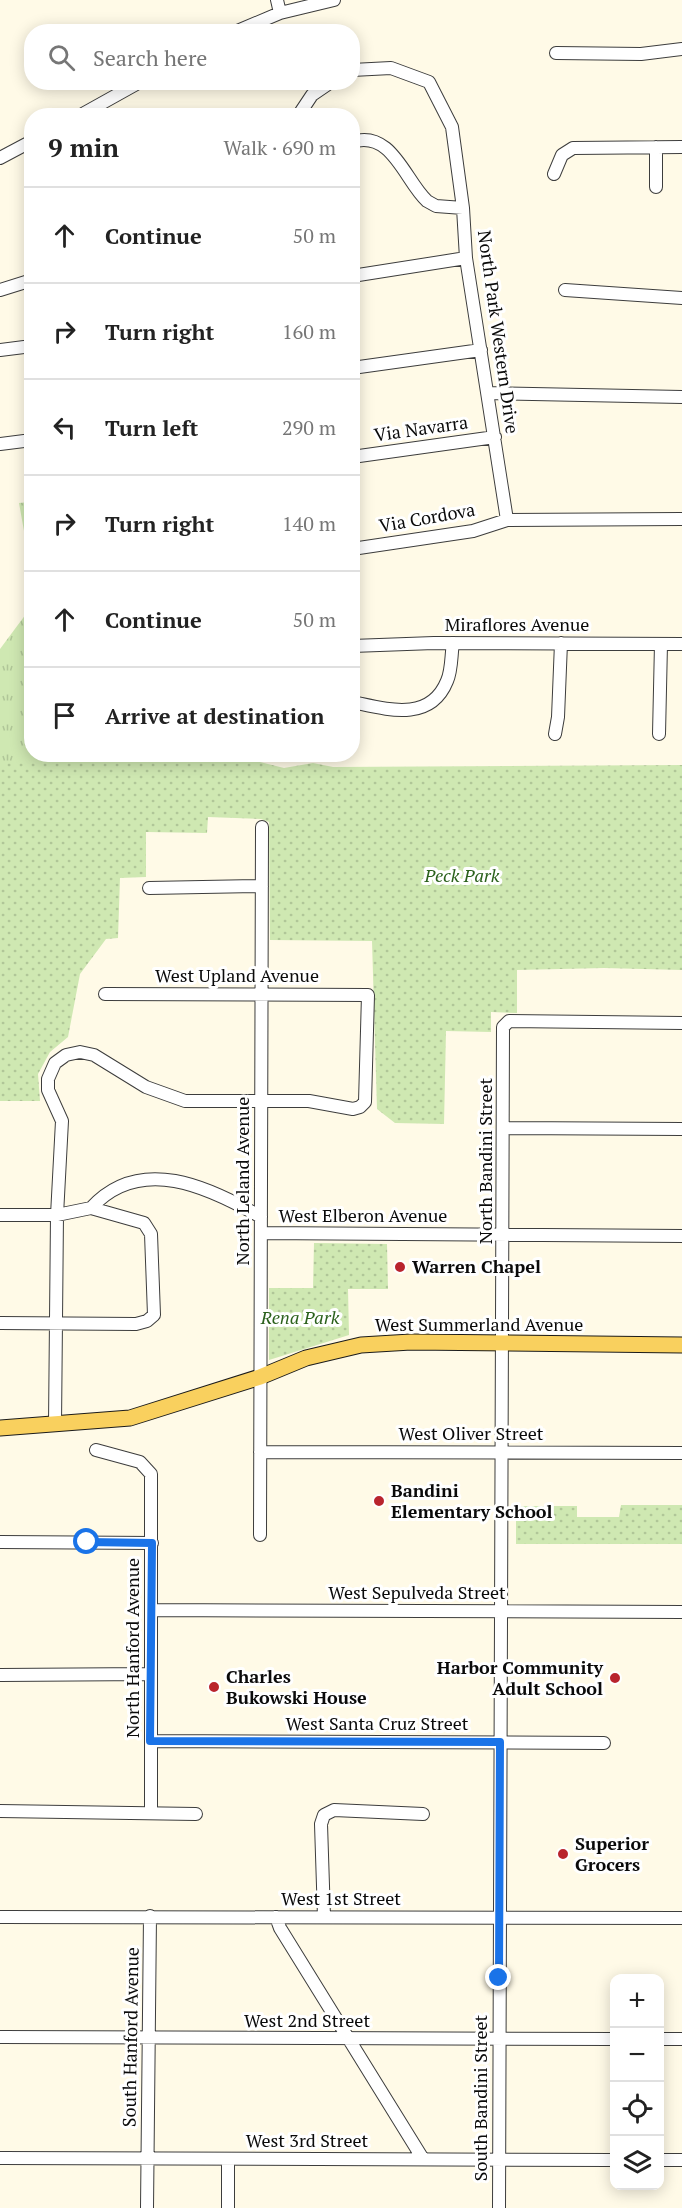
<!DOCTYPE html>
<html lang="en">
<head>
<meta charset="utf-8">
<style>
  :root { --surface:#fff; --page:#f6f6f6; --text:#222; --muted:#767676; --line:#e0e0e0 }
  body { margin:0; font-family:"PT Serif",serif; background:var(--page); color:var(--text) }
  .controls { position:absolute; right:18px; bottom:18px; display:grid; overflow:hidden; border-radius:12px; box-shadow:0 3px 15px #0003 }
  .controls button { width:54px; height:54px; display:grid; place-items:center; padding:0; border:0; border-bottom:2px solid var(--line); background:var(--surface); color:var(--text); font:30px sans-serif }
  .stop { position:absolute; width:18px; height:18px; margin:-14px; border:4px solid #1a73e8; border-radius:50%; background:#fff }
  .stop.end { background:#1a73e8; border-color:#fff; box-shadow:0 2px 6px #0008 }
  .list { margin:0; padding:0; list-style:none }
  h2 { display:flex; justify-content:space-between; align-items:center; height:78px; margin:0; padding:0 24px; font-size:26px }
  h2 small { font-size:20px; font-weight:400; color:var(--muted) }
  .list li { display:grid; grid-template-columns:39px 1fr auto; gap:18px; align-items:center; box-sizing:border-box; height:96px; padding:0 24px; border-top:2px solid var(--line) }
  .list b { display:block; font-size:22px; white-space:nowrap }
  .list em { font-size:20px; font-style:normal; color:var(--muted) }
  .icon { flex:none; width:33px; height:33px; fill:none; stroke:currentColor; stroke-width:2; stroke-linecap:round; stroke-linejoin:round }
  .map { position:relative; flex:none; width:682px; height:2208px; overflow:hidden }
  .search { position:absolute; background:var(--surface); box-shadow:0 3px 15px #0003; left:24px; top:24px; width:336px; height:66px; display:flex; align-items:center; gap:15px; box-sizing:border-box; padding:0 21px; border-radius:24px; color:var(--muted); font-size:22px }
  .panel { position:absolute; background:var(--surface); box-shadow:0 3px 15px #0003; left:24px; top:108px; width:336px; height:654px; border-radius:24px }
  .map>svg:first-child { display:block }
</style>
</head>
<body>
<div class="map">
<svg width="682" height="2208" viewBox="0 0 682 2208">
  <defs>
    <pattern id="grass-tufts" width="24" height="20" patternUnits="userSpaceOnUse" patternTransform="scale(1.5)"><rect width="24" height="20" fill="#cfe8b2"/><path d="M3 7l-1-3M5 7V3M7 7l1-3M15 17l-1-3M17 17v-4M19 17l1-3" fill="none" stroke="#b0c698"/></pattern>
    <pattern id="park-dots" width="8" height="8" patternUnits="userSpaceOnUse" patternTransform="scale(1.5)"><rect width="8" height="8" fill="#cfe8b2"/><path d="M2 2h.1M6 6h.1" fill="none" stroke="#b0c698" stroke-width="1.8" stroke-linecap="round"/></pattern>
  </defs>
  <rect width="100%" height="100%" fill="#fffae7"/>
  <path fill="url(#grass-tufts)" d="M 30,502 L 32,754 L 62,755 L 63,763 L 0,763 L 0,649 L 26,614 L 29,602 L 26,542 L 19,503 Z"/>
  <path fill="url(#park-dots)" d="M 62,755 L 260,755 L 260,762 L 284,768 L 313,763 L 333,767 L 682,765 L 682,970 L 604,968 L 517,970 L 517,1013 L 491,1012 L 491,1032 L 446,1031 L 444,1124 L 395,1123 L 377,1109 L 372,941 L 270,940 L 269,822 L 261,819 L 208,817 L 207,833 L 146,832 L 146,877 L 120,878 L 118,938 L 106,939 L 80,974 L 68,1037 L 50,1052 L 38,1074 L 40,1101 L 0,1101 L 0,763 L 62,763 Z
    M 314,1243 L 387,1244 L 388,1289 L 348,1289 L 349,1335 L 269,1360 L 269,1288 L 313,1288 Z
    M 621,1505 L 682,1505 L 682,1544 L 516,1544 L 516,1506 L 577,1506 L 577,1517 L 619,1517 Z"/>
  <g fill="none" stroke-linecap="round" stroke-linejoin="round">
    <defs>
      <path id="minor" d="M 277,0 L 280,13
        M 235,32 L 280,13 L 334,0
        M 556,53 L 641,54 L 682,49
        M 352,70 L 391,68 L 429,82 L 452,127 L 463,208 L 466,258 L 507,520
        M 79,116 L 140,82
        M 298,116 L 312,95 L 331,82
        M 352,142 C 392,129 405,181 427,201 L 436,206 L 463,208
        M 656,147 L 656,187
        M 0,158 L 32,141
        M 554,174 L 562,155 L 573,148 L 682,147
        M 352,276 L 466,258
        M 0,290 L 32,280
        M 565,290 L 682,298
        M 0,350 L 32,346
        M 352,368 L 481,350
        M 489,393 L 682,397
        M 0,444 L 32,440
        M 352,457 L 495,437
        M 352,549 L 473,531 L 507,520 L 682,519
        M 352,646 L 434,643 L 682,644
        M 352,702 C 386,709 430,723 447,681 C 452,670 451,655 453,643
        M 555,734 L 558,717 L 561,643
        M 659,734 L 661,644
        M 149,888 L 262,886
        M 504,1128 L 682,1129
        M 91,1208 C 140,1154 209,1187 261,1217
        M 0,1215 L 57,1215 L 91,1208 L 144,1223 L 151,1234 L 154,1315 L 147,1321 L 136,1324 L 0,1323
        M 261,1233 L 682,1236
        M 55,1425 L 57,1215 L 62,1121 L 48,1090 L 48,1079 L 55,1063 L 66,1055 L 80,1052 L 94,1055 L 146,1087 L 185,1101 L 309,1101 L 353,1109 L 360,1107 L 365,1102 L 368,995 L 105,994
        M 96,1450 L 140,1462 L 151,1474 L 151,1813
        M 260,1452 L 682,1453
        M 260,1535 L 262,827
        M 0,1542 L 152,1543
        M 151,1610 L 682,1612
        M 0,1675 L 151,1674
        M 151,1741 L 604,1743
        M 0,1811 L 196,1814
        M 0,1917 L 682,1918
        M 276,1917 L 280,1928 L 423,2159
        M 324,1917 L 321,1824 L 324,1815 L 334,1810 L 423,1814
        M 0,2037 L 614,2039
        M 660,2039 L 682,2039
        M 0,2158 L 614,2160
        M 660,2160 L 682,2160
        M 147,2208 L 150,1916
        M 228,2208 L 228,2159
        M 499,2208 L 503,1027 L 509,1021 L 682,1023"/>
      <path id="major" d="M 0,1428 L 130,1418 L 260,1377 L 306,1358 L 361,1345 L 411,1342 L 682,1345"/>
    </defs>
    <use href="#minor" stroke="#3d3d3d" stroke-width="14"/>
    <use href="#major" stroke="#1b1b1b" stroke-width="17"/>
    <use href="#minor" stroke="#fff" stroke-width="12"/>
    <use href="#major" stroke="#f9d05e" stroke-width="15"/>
  </g>
  <g fill="none" stroke-linecap="round" stroke-linejoin="round">
    <path stroke="#1a73e8" stroke-width="8" d="M 87,1542 L 152,1543 L 150,1741 L 500,1742 L 499,1978"/>
  </g>
  <g fill="#b9242d" stroke="#fff" stroke-width="2">
    <circle cx="400" cy="1267" r="6"/>
    <circle cx="379" cy="1501" r="6"/>
    <circle cx="615" cy="1678" r="6"/>
    <circle cx="214" cy="1687" r="6"/>
    <circle cx="563" cy="1854" r="6"/>
  </g>
  <g text-anchor="middle" stroke-width="6" stroke-linejoin="round" paint-order="stroke">
    <g font-size="18" fill="#0a0a0a" stroke="#fff">
      <text transform="translate(498 332) rotate(82)" y="6">North Park Western Drive</text>
      <text transform="translate(421 429) rotate(-8)" y="6">Via Navarra</text>
      <text transform="translate(427 518) rotate(-10)" y="6">Via Cordova</text>
      <text x="517" y="631">Miraflores Avenue</text>
      <text x="237" y="982">West Upland Avenue</text>
      <text transform="translate(486 1161) rotate(-90)" y="6">North Bandini Street</text>
      <text transform="translate(243 1181) rotate(-90)" y="6">North Leland Avenue</text>
      <text x="363" y="1222">West Elberon Avenue</text>
      <text x="479" y="1331">West Summerland Avenue</text>
      <text x="471" y="1440">West Oliver Street</text>
      <text x="417" y="1599">West Sepulveda Street</text>
      <text transform="translate(133 1648) rotate(-90)" y="6">North Hanford Avenue</text>
      <text x="377" y="1730">West Santa Cruz Street</text>
      <text x="341" y="1905">West 1st Street</text>
      <text x="307" y="2027">West 2nd Street</text>
      <text transform="translate(131 2037) rotate(-89)" y="6">South Hanford Avenue</text>
      <text transform="translate(481 2098) rotate(-90)" y="6">South Bandini Street</text>
      <text x="307" y="2147">West 3rd Street</text>
    </g>
    <g font-size="18" font-style="italic" fill="#2b611c" stroke="#fff">
      <text x="462" y="882">Peck Park</text>
      <text x="300" y="1324">Rena Park</text>
    </g>
    <g font-size="18" font-weight="bold" fill="#0a0a0a" stroke="#fff" text-anchor="start">
      <text x="412" y="1273">Warren Chapel</text>
      <text x="391" y="1497">Bandini<tspan x="391" dy="21">Elementary School</tspan></text>
      <text x="603" y="1674" text-anchor="end">Harbor Community<tspan x="603" dy="21">Adult School</tspan></text>
      <text x="226" y="1683">Charles<tspan x="226" dy="21">Bukowski House</tspan></text>
      <text x="575" y="1850">Superior<tspan x="575" dy="21">Grocers</tspan></text>
    </g>
  </g>
</svg>
<div class="controls">
<button>+</button>
<button>−</button>
<button><svg class="icon" aria-label="locate" viewBox="0 0 24 24"><circle cx="12" cy="12" r="6"/><path d="M12 2v4M12 18v4M2 12h4M18 12h4"/></svg></button>
<button><svg class="icon" aria-label="layers" viewBox="0 0 24 24"><path d="M12 4l9 5-9 5-9-5zM3 14l9 5 9-5"/></svg></button>
</div>
<div class="stop" style="left:87px;top:1542px"></div>
<div class="stop end" style="left:499px;top:1978px"></div>
<div class="search"><svg class="icon" aria-label="search" viewBox="0 0 24 24"><circle cx="10" cy="10" r="6"/><path d="M15 15l6 6"/></svg>Search here</div>
<section class="panel">
<h2>9 min<small>Walk · 690 m</small></h2>
<ul class="list">
<li><svg class="icon" aria-label="ahead" viewBox="0 0 24 24"><path d="M12 20V5M6 11l6-6 6 6"/></svg><div><b>Continue</b></div><em>50 m</em></li>
<li><svg class="icon" aria-label="right" viewBox="0 0 24 24"><path d="M7 20v-9h11M14 6l5 5-5 5"/></svg><div><b>Turn right</b></div><em>160 m</em></li>
<li><svg class="icon" aria-label="left" viewBox="0 0 24 24"><path d="M17 20v-9H6M10 6l-5 5 5 5"/></svg><div><b>Turn left</b></div><em>290 m</em></li>
<li><svg class="icon" aria-label="right" viewBox="0 0 24 24"><path d="M7 20v-9h11M14 6l5 5-5 5"/></svg><div><b>Turn right</b></div><em>140 m</em></li>
<li><svg class="icon" aria-label="ahead" viewBox="0 0 24 24"><path d="M12 20V5M6 11l6-6 6 6"/></svg><div><b>Continue</b></div><em>50 m</em></li>
<li><svg class="icon" aria-label="arrive" viewBox="0 0 24 24"><path d="M6 21V4h12l-3 4 3 4H6"/></svg><div><b>Arrive at destination</b></div></li>
</ul>
</section>
</div>
</body>
</html>
